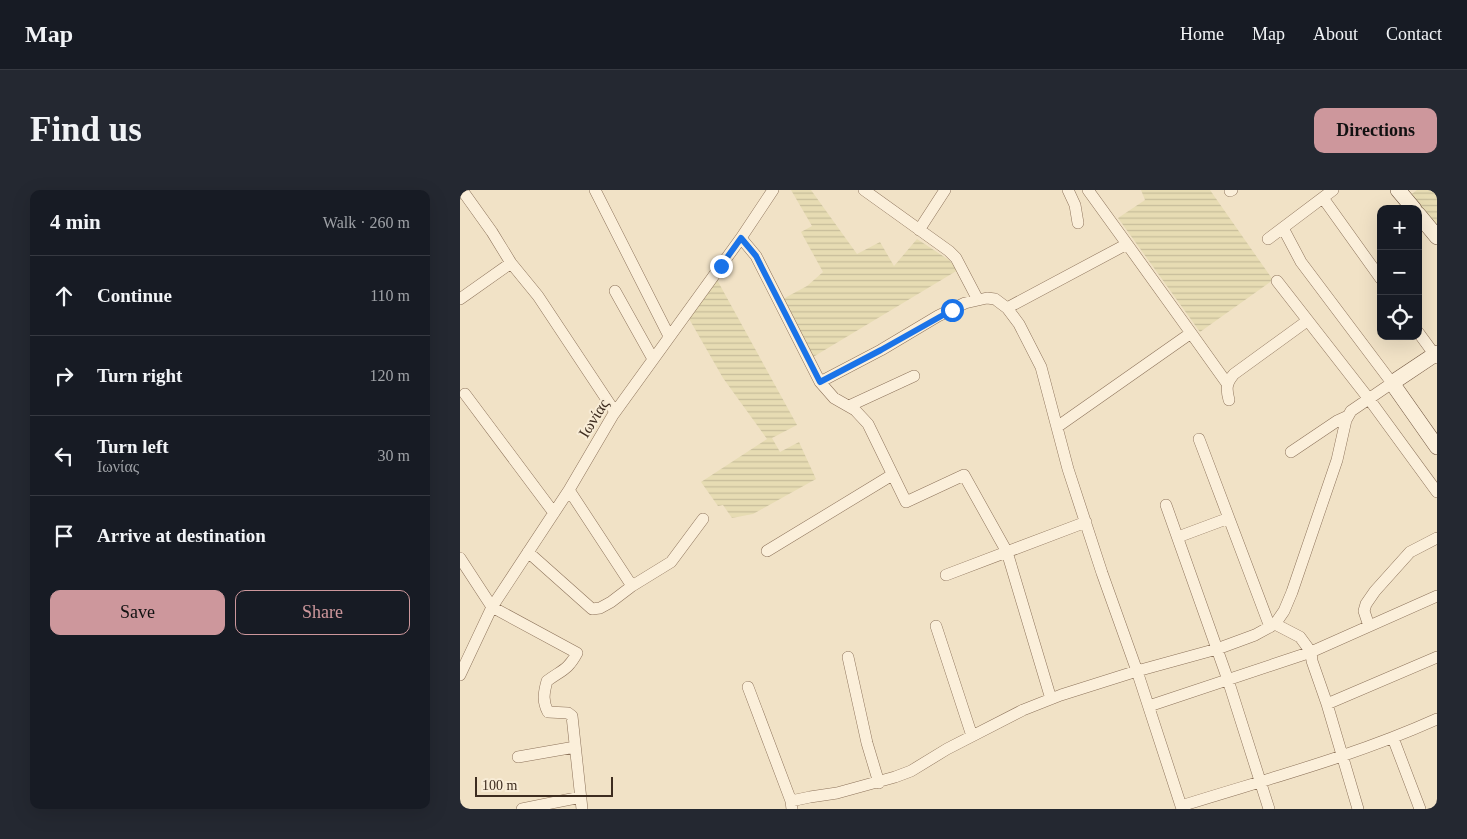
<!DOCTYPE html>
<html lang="en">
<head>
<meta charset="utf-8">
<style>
  :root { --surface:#171b24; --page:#242831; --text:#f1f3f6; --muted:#9ea1a6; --line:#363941; --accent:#cd979c }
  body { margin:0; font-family:Georgia,serif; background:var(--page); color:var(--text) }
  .controls { position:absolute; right:15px; top:15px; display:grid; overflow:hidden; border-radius:10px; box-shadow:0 5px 20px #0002 }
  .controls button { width:45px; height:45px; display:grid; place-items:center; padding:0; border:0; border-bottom:1px solid var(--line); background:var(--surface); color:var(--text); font:25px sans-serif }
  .scale { position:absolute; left:15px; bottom:12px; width:138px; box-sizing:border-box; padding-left:5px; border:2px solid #3d2c1f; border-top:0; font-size:14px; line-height:18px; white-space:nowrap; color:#3d2c1f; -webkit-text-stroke:4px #f8ecd6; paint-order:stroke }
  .stop { position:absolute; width:15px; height:15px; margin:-11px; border:4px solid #1a73e8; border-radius:50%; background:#fff }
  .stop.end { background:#1a73e8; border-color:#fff; box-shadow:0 1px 5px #0008 }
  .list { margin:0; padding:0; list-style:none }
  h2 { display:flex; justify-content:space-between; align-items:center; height:65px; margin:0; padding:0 20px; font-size:21px }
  h2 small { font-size:16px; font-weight:400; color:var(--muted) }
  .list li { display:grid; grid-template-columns:32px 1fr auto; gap:15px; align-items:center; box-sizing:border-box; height:80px; padding:0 20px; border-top:1px solid var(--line) }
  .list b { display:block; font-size:19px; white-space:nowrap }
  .list p { margin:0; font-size:16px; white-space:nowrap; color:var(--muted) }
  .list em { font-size:16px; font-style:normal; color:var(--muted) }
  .actions { display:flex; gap:10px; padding:15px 20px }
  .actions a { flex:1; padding:11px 0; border:1px solid var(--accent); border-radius:10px; text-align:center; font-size:18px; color:var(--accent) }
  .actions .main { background:var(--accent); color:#111 }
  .icon { flex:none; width:28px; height:28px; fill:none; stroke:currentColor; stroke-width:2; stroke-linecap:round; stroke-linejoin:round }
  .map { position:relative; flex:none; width:977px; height:619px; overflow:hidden; border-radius:10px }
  header { display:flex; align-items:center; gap:30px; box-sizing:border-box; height:70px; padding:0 25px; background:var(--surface); border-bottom:1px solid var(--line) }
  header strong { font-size:24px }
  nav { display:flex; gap:28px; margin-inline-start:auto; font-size:18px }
  .intro { display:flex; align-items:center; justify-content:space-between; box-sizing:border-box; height:120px; padding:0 30px }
  h1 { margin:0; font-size:35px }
  .button { padding:12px 22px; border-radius:10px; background:var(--accent); color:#111; font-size:18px; font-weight:700 }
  main { display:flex; gap:30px; padding:0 30px }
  aside { flex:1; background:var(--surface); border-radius:10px; box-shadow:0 5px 20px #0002 }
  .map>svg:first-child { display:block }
</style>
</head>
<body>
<header>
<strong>Map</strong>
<nav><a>Home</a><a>Map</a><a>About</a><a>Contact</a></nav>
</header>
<div class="intro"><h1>Find us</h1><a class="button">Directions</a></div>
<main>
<aside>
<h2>4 min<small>Walk · 260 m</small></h2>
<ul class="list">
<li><svg class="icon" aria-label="ahead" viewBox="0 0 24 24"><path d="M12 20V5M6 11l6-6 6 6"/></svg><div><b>Continue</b></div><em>110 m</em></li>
<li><svg class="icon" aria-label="right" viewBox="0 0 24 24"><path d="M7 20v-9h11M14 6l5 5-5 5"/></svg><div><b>Turn right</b></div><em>120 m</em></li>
<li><svg class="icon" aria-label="left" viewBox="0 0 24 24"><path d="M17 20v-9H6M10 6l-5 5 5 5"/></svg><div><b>Turn left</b><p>Ιωνίας</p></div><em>30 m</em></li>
<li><svg class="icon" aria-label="arrive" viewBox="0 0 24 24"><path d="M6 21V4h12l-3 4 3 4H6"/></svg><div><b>Arrive at destination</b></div></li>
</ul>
<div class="actions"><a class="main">Save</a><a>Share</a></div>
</aside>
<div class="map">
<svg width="977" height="619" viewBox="0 0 977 619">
  <defs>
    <pattern id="farmland-rules" width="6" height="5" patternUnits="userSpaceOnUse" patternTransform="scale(1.25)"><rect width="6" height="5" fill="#e7dcb3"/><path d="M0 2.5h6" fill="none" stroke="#c7bd9a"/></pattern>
  </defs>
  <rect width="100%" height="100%" fill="#f1e2c6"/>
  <path fill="url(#farmland-rules)" d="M 331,0 L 351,0 L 397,64 L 420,52 L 434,76 L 457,49 L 489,70 L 498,80 L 353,167 L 321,110 L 347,96 L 363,82 L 341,42 L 352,36 Z
    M 681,0 L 750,0 L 813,90 L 740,142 L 658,28 L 685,10 Z
    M 957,0 L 977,0 L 977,40 L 949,6 Z
    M 256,88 L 337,235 L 312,248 L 320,262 L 339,252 L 356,289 L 293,324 L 272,328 L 263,315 L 258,316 L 241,292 L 307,249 L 263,188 L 228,127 Z"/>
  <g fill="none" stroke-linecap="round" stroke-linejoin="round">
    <defs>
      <path id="street" d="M 2,0 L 32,42 L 51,73 L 78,106 L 155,222
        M 135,0 L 209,146
        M 404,0 L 489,61 L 496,68 L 518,110
        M 608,0 L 615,15 L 618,33
        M 628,0 L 667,54
        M 770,1 L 772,0
        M 863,8 L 921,89
        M 459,40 L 485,0
        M 281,48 L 296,66 L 360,192 L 374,208 L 395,220 L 408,234 L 446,312 L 504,285 L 547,362 L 591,509
        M 808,49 L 873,0
        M 817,91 L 909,209 L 977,302
        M 155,101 L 193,169
        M 0,109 L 51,73
        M 547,118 L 667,54 L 731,143 L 597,237
        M 958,142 L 977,168
        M 731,143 L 766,192
        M 5,204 L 94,323
        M 769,210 C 766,199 766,193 774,184 L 847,131
        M 389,216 L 454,186
        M 739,249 L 810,437
        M 831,262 L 877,231 L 888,226
        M 109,300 L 172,396
        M 706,315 L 768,490 L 809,619
        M 718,347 L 769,328
        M 307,361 L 432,285
        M 68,362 L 132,419 L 140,418 L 151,412 L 172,396 L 211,372 L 243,329
        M 0,368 L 32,417 L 117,463 C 108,480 102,480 87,491 C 84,502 82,511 88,522 L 108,523 L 112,526 L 122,619
        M 486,385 L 626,332
        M 815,434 L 840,447 L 851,462 L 852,471 L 867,514 L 898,619
        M 476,436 L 512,546
        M 909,436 L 904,421 L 906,414 L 915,401 L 950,362 L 977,348
        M 388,467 L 407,553 L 419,593
        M 0,485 L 32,417 L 109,300 L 153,225 L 281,48 L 313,0
        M 288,497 L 331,611
        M 867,514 L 977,467
        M 689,516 L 851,462 L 977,406
        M 933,548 L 960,619
        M 58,567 L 115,557
        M 721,616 C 807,589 895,566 977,529
        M 62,619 L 121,607
        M 332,619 L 331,611 L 350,607 L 377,603 L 435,587 L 451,581 L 487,559 L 563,520 L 601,505 L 677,481 L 642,383 L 608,279 L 581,177 L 559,134 L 547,118 L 535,109 L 527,108 L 505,113 L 478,126 L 421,160 L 360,192
        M 722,619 L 677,481 L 757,459 L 795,445 L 815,434 L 824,421 L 832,402 L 877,270 L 886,230 L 891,221 L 932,193 L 841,72 L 823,38"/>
      <path id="secondary" d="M 938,0 L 954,19
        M 958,24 L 977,47
        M 977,163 L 932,193 L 977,257"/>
    </defs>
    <use href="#street" stroke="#8d735b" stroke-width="12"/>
    <use href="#secondary" stroke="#6f543e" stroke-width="16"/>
    <use href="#street" stroke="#fbefda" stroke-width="11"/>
    <use href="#secondary" stroke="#fbefda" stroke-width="15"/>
  </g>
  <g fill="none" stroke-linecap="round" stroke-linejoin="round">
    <path stroke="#1a73e8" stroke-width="6" d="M 261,76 L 281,48 L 296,66 L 302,78 L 360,192 L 421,160 L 492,120"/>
  </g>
  <g text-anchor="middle" stroke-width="4" stroke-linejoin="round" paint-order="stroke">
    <g font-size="16" fill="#3d2c1f" stroke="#f8ecd6">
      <text transform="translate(133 228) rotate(-58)" y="6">Ιωνίας</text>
    </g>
  </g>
</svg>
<div class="controls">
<button>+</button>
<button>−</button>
<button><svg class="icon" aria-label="locate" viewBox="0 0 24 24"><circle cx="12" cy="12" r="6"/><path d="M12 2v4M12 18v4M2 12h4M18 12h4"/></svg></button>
</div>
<div class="scale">100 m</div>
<div class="stop" style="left:492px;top:120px"></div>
<div class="stop end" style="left:261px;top:76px"></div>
</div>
</main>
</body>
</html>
